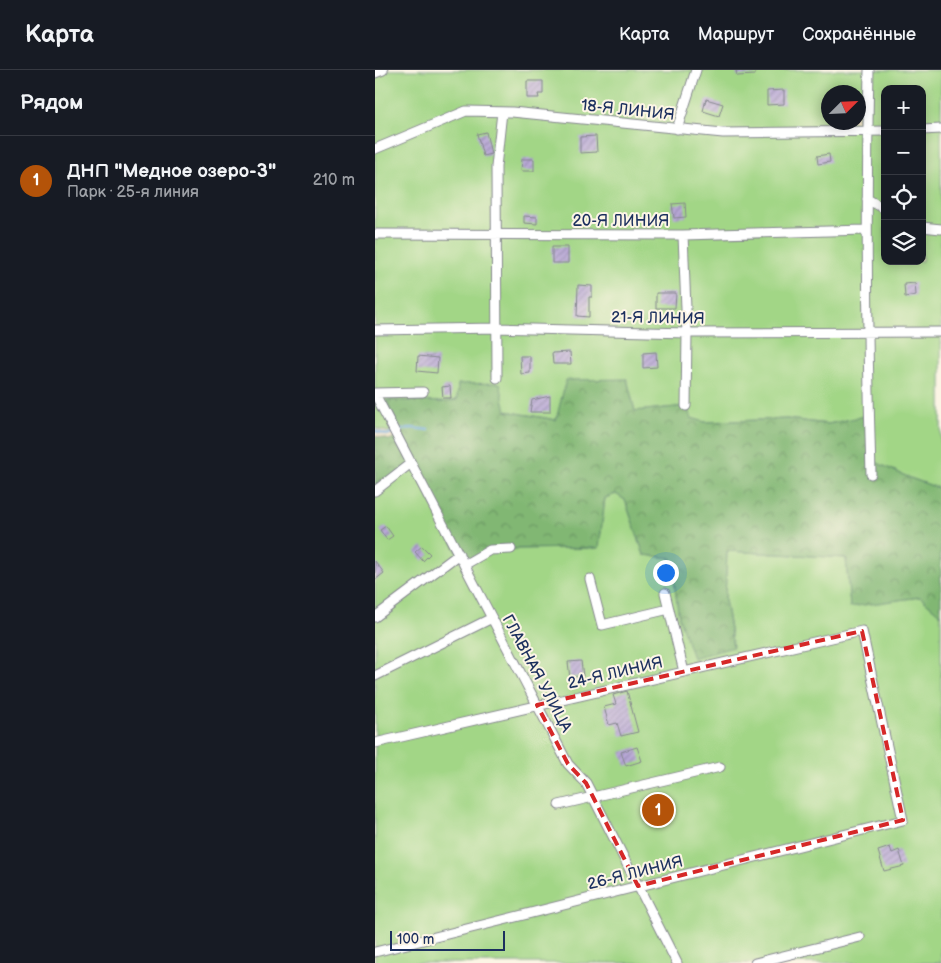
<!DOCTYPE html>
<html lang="ru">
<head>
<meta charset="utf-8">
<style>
  :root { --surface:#171b24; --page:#20242c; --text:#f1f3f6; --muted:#9ea1a6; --line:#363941; --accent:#b45309 }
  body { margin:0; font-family:"Balsamiq Sans",sans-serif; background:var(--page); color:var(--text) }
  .controls { position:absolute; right:15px; top:15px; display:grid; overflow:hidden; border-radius:10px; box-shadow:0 2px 12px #0003 }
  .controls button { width:45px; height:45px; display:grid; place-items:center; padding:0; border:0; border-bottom:1px solid var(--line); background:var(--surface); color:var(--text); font:25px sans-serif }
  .compass { position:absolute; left:446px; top:15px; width:45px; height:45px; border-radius:50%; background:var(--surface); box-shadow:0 2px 12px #0003; rotate:66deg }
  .scale { position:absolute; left:15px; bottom:12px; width:115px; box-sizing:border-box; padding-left:5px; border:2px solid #1b2f5e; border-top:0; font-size:14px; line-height:18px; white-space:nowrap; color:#1b2f5e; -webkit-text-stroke:4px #fcf5e5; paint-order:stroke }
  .you { position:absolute; left:290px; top:502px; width:18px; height:18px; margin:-12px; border:4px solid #fff; border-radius:50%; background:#1a73e8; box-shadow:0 0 0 8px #1a73e833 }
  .badge { display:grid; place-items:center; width:32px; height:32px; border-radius:50%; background:var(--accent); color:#fff; font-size:16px; font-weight:700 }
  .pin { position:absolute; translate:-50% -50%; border:2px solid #fff; box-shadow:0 1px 5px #0006 }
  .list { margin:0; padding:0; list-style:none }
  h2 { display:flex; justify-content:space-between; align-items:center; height:65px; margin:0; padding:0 20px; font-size:21px }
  h2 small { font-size:16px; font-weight:400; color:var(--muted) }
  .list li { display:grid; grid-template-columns:32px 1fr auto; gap:15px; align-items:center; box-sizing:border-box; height:90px; padding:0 20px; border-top:1px solid var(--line) }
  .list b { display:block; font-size:19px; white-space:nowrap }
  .list p { margin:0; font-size:16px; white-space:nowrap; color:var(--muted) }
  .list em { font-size:16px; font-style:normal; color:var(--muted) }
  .icon { flex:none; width:28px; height:28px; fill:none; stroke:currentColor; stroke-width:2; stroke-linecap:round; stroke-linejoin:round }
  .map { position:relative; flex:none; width:566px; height:893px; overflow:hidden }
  header { display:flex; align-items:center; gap:30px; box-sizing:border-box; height:70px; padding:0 25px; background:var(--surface); border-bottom:1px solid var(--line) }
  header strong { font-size:24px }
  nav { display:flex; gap:28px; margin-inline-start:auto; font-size:18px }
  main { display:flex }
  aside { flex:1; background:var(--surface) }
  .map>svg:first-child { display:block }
</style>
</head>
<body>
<header>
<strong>Карта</strong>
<nav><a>Карта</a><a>Маршрут</a><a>Сохранённые</a></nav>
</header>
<main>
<aside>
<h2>Рядом<small></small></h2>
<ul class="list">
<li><span class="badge">1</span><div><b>ДНП &quot;Медное озеро-3&quot;</b><p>Парк · 25-я линия</p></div><em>210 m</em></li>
</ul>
</aside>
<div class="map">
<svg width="566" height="893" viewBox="0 0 566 893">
  <defs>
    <pattern id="forest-crowns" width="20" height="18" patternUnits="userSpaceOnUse" patternTransform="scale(1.25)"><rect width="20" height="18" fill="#81b773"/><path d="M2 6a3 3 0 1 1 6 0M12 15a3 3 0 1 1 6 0" fill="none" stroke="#699562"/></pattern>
    <pattern id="building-hatch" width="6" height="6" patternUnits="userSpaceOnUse" patternTransform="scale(1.25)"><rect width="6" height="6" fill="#b8a8d6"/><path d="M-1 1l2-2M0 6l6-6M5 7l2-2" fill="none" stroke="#9589b1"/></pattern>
  </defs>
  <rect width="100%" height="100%" fill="#fcf5e5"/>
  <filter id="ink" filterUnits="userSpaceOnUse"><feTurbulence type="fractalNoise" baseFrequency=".02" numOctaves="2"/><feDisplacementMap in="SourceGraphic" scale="10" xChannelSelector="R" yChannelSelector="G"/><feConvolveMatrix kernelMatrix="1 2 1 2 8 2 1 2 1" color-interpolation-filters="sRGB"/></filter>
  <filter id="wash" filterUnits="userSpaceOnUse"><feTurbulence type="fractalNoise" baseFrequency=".0096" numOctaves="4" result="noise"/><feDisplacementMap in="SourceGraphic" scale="20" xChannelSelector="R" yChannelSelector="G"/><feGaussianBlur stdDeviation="1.12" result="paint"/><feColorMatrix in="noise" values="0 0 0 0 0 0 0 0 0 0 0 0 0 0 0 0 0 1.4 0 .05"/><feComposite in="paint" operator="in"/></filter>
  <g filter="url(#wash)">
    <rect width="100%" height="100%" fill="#efdfbf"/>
    <path fill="#a2d686" stroke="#5e8272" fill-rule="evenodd" d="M 0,0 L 566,0 L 566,419 L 535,408 L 496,390 L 494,345 L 453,354 L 412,349 L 330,352 L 316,348 L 311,336 L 260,341 L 252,309 L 182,350 L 131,341 L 83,314 L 82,330 L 68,332 L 11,330 L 23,357 L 13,362 L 0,358 ZM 510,19 L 547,19 L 547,191 L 510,191 ZM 453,22 L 483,22 L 483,52 L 453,52 Z
      M 36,393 L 126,479 L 224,478 L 230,428 L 241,424 L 250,430 L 269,485 L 296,488 L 304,548 L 358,577 L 350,530 L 352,481 L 471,488 L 475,536 L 545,527 L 566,545 L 566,893 L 0,893 L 0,421 Z"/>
    <path fill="url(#forest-crowns)" stroke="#4e7368" d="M 252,309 L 260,341 L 311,336 L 316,348 L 330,352 L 412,349 L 453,354 L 495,345 L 496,390 L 535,408 L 566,419 L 566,545 L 545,527 L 475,537 L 471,488 L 352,481 L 350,530 L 358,577 L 318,588 L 304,548 L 296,488 L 269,485 L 250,430 L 241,424 L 230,428 L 224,478 L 126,479 L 88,494 L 36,393 L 0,421 L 0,366 L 14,370 L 27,364 L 11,330 L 68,332 L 82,330 L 83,314 L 125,313 L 131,341 L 181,350 L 191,310 Z"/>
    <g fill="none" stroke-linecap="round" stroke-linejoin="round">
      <path stroke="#6ba9dd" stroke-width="2.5" d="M 0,361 L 12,365 L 17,363
        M 23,361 L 36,358 L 54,360"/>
    </g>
    <g id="blocks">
      <path fill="url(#building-hatch)" d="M 361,0 L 380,0 L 380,5 L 362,6 Z
        M 152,11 L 168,11 L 168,24 L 163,24 L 164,28 L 152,28 Z
        M 409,20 L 409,34 L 392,35 L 392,21 Z
        M 331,29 L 348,34 L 344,46 L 328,41 Z
        M 111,62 L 116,84 L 108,86 L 102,64 Z
        M 221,66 L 222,82 L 205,83 L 205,67 Z
        M 454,84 L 455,92 L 443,94 L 442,86 Z
        M 147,89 L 159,89 L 159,101 L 146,101 Z
        M 310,133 L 311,147 L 299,148 L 297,134 Z
        M 149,146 L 162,147 L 162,154 L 149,153 Z
        M 177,177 L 193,177 L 193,193 L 177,193 Z
        M 540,213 L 541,225 L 530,227 L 529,214 Z
        M 203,215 L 217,216 L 217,227 L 214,227 L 214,247 L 202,246 Z
        M 281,223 L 301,223 L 300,238 L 281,238 Z
        M 195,282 L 196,294 L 178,294 L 177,283 Z
        M 281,282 L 282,297 L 268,298 L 268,283 Z
        M 43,286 L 63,288 L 62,303 L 42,301 Z
        M 145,286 L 155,286 L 155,303 L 146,304 Z
        M 75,316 L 76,328 L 68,328 L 67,317 Z
        M 175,326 L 175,342 L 155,342 L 157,330 Z
        M 11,456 L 18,466 L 12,470 L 5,460 Z
        M 47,476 L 55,484 L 48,491 L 40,482 Z
        M 0,491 L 9,503 L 0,510 Z
        M 206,591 L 208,606 L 195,608 L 193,592 Z
        M 252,621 L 263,662 L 246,666 L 242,653 L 234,655 L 229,637 L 241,634 L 238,625 Z
        M 262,677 L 267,691 L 251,696 L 246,682 Z
        M 515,777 L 517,783 L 524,780 L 529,796 L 509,801 L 503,781 Z"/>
    </g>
  </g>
  <g filter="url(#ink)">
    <use href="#blocks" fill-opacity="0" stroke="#85878e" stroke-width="1"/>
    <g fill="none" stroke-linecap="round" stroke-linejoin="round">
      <defs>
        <path id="street" d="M 494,0 C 491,135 492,269 496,404
          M 0,3 L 8,0
          M 302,59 L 321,0
          M 547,60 L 566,59
          M 0,79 L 91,41 L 137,42 L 348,63 L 510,61
          M 492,129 L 510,139
          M 547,157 L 566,159
          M 0,164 L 308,165 L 491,160
          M 308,165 L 312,263 L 311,336
          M 0,260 L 122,258 L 312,263 L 566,262
          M 122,308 L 121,97 L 127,42
          M 0,323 L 48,322
          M 0,324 L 193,694 L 211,713 L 302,893
          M 0,421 L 36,393
          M 89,495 L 115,480 L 136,479
          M 215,509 L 227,555 L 294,539
          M 290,523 L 309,602
          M 0,547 L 84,484
          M 0,606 L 117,548
          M 0,673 L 487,561 L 528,750 L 0,882
          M 184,735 L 345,697
          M 380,893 L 485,867"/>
      </defs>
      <use href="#street" stroke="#85878e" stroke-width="11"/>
      <use href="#street" stroke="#fff" stroke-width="9"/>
    </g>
  </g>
  <path fill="none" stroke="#d62828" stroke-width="4" stroke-dasharray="10 6" stroke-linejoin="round" d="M 487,561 L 528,750 L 263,816 L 211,713 L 193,694 L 162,635 Z"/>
  <g text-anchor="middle" stroke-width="4" stroke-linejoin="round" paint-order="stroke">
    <g font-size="16" fill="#1b2f5e" stroke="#fcf5e5">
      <text transform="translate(253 39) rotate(6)" y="6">18-Я ЛИНИЯ</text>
      <text x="246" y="156">20-Я ЛИНИЯ</text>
      <text transform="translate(283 247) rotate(1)" y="6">21-Я ЛИНИЯ</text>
      <text transform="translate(240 602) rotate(-13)" y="6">24-Я ЛИНИЯ</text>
      <text transform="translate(163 603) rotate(62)" y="6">ГЛАВНАЯ УЛИЦА</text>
      <text transform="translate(260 802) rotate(-14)" y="6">26-Я ЛИНИЯ</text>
    </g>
  </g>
</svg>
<div class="controls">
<button>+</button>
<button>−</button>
<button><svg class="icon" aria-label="locate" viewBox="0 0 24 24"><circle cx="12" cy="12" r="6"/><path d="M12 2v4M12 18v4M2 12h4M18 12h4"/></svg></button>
<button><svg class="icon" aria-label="layers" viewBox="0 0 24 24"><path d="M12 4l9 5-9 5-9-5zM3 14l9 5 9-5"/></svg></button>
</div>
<svg class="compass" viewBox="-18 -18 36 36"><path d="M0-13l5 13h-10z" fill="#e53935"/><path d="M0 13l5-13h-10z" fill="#9ea1a6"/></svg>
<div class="scale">100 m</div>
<div class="you"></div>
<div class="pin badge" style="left:283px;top:740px">1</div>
</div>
</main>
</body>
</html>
